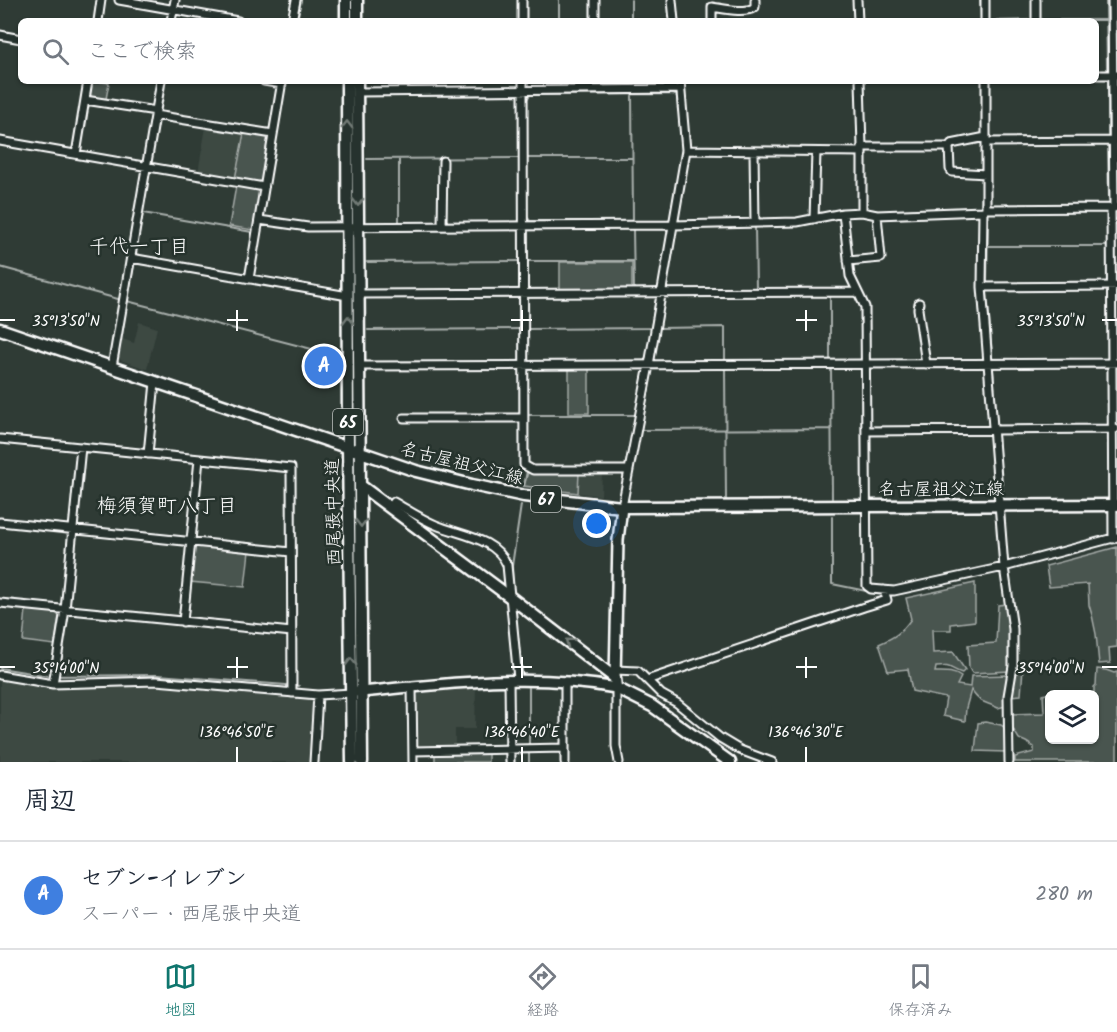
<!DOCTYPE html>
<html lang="ja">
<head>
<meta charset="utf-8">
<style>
  :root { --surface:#fff; --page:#f6f6f7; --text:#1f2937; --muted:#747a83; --line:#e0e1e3; --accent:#0f766e }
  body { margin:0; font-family:Kalam,"Klee One",sans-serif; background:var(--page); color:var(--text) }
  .controls { position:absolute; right:18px; bottom:18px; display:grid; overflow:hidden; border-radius:9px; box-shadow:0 2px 4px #0004 }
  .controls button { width:54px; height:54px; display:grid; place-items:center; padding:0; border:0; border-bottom:2px solid var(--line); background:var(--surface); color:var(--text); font:30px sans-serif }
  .you { position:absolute; left:597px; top:524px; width:21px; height:21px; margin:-15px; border:4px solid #fff; border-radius:50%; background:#1a73e8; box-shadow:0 0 0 9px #1a73e833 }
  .badge { display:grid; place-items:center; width:39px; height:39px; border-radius:50%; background:var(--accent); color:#fff; font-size:20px; font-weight:700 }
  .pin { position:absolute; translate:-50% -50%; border:3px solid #fff; box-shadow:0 2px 6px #0006 }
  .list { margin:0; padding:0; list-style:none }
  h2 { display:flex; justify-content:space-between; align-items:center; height:78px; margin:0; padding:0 24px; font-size:26px }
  h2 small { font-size:20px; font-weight:400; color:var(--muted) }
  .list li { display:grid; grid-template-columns:39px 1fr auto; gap:18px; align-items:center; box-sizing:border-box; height:108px; padding:0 24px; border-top:2px solid var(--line) }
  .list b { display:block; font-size:22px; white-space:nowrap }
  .list p { margin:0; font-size:20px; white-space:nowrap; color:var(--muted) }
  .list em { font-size:20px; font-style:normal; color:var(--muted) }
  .icon { flex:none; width:33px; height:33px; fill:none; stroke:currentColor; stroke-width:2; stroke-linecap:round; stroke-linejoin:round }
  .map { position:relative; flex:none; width:1117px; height:762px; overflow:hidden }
  .search { position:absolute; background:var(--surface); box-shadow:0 2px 4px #0004; left:18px; right:18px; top:18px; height:66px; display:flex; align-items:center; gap:15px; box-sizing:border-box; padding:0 21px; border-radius:9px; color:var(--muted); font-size:22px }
  .sheet { height:186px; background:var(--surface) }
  nav { display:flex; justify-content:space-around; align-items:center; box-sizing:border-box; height:84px; border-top:2px solid var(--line); background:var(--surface); font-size:16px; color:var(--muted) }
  nav a { display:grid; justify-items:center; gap:3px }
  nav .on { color:var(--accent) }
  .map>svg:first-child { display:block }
</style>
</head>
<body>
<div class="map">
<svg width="1117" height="762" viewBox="0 0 1117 762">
  <rect width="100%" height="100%" fill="#2f3b35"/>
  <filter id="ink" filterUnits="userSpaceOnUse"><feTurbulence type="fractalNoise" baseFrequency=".0167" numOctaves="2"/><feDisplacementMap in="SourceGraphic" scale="12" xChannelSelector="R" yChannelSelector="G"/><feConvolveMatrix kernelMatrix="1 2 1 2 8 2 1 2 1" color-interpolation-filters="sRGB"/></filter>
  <g filter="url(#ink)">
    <path fill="#3c4842" d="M 206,127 L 244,133 L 235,179 L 198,172 Z
      M 139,322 L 157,328 L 147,369 L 120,360 L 117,354 L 120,338 L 134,343 Z
      M 579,473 L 602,473 L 601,496 L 578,493 Z
      M 0,680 L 56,689 L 155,686 L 308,698 L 313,701 L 310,762 L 0,762 Z
      M 476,688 L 475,729 L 455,729 L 455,746 L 420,747 L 416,743 L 416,697 L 420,693 Z"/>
    <path fill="#4a544f" stroke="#a4aaa7" stroke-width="1.5" d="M 91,81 L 109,83 L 106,99 L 92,97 L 89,93 Z
      M 244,133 L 267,137 L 269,141 L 262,180 L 258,183 L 235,179 Z
      M 236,186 L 257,189 L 260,192 L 253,230 L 229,226 Z
      M 560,262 L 632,262 L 632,290 L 560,290 Z
      M 569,368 L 589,368 L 589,413 L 569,413 Z
      M 528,472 L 533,473 L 579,473 L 578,493 L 524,486 Z
      M 198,546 L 249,551 L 245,587 L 190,582 L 194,549 Z
      M 1117,547 L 1117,647 L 1109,648 L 1110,663 L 1099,664 L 1096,634 L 1092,615 L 1089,605 L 1088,584 L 1049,587 L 1046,566 Z
      M 975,583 L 975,621 L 951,624 L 951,630 L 932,630 L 933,653 L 953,652 L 965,670 L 962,673 C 948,668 952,665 936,667 L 935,672 C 945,672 953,671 961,677 L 957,685 L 970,687 L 971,676 L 1010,675 L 1006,706 L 998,708 C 985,701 981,705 971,690 L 966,708 L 965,721 L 943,716 L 946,698 L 912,691 L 908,669 L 888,671 L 879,644 C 895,637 901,633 911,619 L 906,598 Z
      M 1008,604 L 1011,629 L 1010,671 L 972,673 L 969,668 L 968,645 L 996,643 L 998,605 Z
      M 26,609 L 56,613 L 59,616 L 55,645 L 23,641 Z
      M 1015,668 L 1023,668 L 1021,695 L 1010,696 Z
      M 1097,669 L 1106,670 L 1114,673 L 1117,672 L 1117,762 L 1015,762 L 1015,757 L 1034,752 L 1034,747 L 1026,742 L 1019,739 L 1013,729 L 1013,718 L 1010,714 L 1044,713 L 1043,695 L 1049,693 L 1058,694 L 1050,694 L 1050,740 L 1094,740 L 1094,687 L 1096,685 Z
      M 985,722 L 1001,725 L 1006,729 L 1006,752 L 975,751 L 978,723 Z
      M 488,752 L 488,762 L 435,762 L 435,753 Z"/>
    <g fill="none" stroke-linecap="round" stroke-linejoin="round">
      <path stroke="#a9afac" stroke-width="2" d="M 526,0 L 526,21
        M 559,0 L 559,21
        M 631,0 L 631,21
        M 980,0 L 981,18
        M 1106,0 L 1107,69
        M 1039,20 L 1106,20
        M 297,21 L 301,0
        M 989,21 L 1033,20
        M 527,81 L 527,84
        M 560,81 L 560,87
        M 599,81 L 599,84
        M 982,81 L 982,136
        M 1108,82 L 1108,135
        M 632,94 L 633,221
        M 367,96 L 517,95
        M 982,144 L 982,155
        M 1108,147 L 1109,199
        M 527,158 L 632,158
        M 367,159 L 520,158
        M 399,159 L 399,221
        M 527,179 L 527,99 L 530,95 L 673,94 L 677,96 L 678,111
        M 981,207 L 983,180
        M 526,215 L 530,221 L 667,221
        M 755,227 L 756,289 L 830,288
        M 633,229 L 634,289 L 655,288
        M 987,246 L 1109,246
        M 527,247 L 527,287
        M 135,254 L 143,213 L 252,232
        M 527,261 L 634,261
        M 367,262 L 521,261
        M 1115,264 L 1117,264
        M 0,267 L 118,299
        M 987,281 L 988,225
        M 987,291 L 992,355
        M 128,296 L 134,265
        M 127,301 L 331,354
        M 659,328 L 725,327 L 725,361
        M 528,329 L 651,328 L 656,299
        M 368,330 L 521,329
        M 527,358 L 528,300
        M 830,360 L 830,295 L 831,295
        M 725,368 L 726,499
        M 831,368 L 832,498
        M 993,369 L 997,425
        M 527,372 L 528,464
        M 1116,395 L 1117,395
        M 528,415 L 635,415
        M 641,430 L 832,429
        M 998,436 L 1002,497
        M 91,451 L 192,462
        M 206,463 L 284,471
        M 524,486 L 527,471 L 530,471
        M 1004,516 L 1007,555
        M 832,517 L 832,584 L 876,593
        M 513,591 L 512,566 L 521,505
        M 0,668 L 49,676 L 158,675 L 299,686
        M 529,688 L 529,745
        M 710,734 L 722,743
        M 529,753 L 529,762"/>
      <defs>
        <path id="street" d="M 119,0 L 238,21
          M 522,0 L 522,21
          M 595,0 L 595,21
          M 672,0 L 674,21
          M 857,0 L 858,21
          M 985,0 L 985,21
          M 98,21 L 101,0
          M 171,21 L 175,0
          M 292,21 L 296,0
          M 712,21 L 712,7 C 725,9 745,14 755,7 L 755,0
          M 1036,21 L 1036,0
          M 0,35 L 21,39
          M 1096,75 L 1117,75
          M 264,81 L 282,84
          M 523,81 L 524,465 L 533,470 L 629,470
          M 860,81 L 862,147 L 862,212
          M 986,81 L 986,209 L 983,211 L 982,287 L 1004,567 L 1013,629 L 1013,666 L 1008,696 L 1009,762
          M 357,92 L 680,89
          M 85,100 L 156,111
          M 155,115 L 273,134
          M 986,137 L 951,144 L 949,147 L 950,169 L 952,172 L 986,174
          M 0,141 L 264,187
          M 986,142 L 1114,141
          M 862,147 L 949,147
          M 686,150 L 862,152
          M 754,151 L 755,223
          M 76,154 L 88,81
          M 1111,208 L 1113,539
          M 986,209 L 1114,208 L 1112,0
          M 843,213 L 850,276 L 865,307 L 867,586 L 871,589 L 894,591 L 1004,567 L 1117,537
          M 814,219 L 816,152
          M 259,220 L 308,227 L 673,225 L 797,222 L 843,213 L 862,212 L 877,215 L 983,211
          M 442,226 L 443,161
          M 131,258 L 348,296
          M 848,261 L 881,258 L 877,215
          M 249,279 L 282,81
          M 982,287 L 1117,286
          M 359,294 L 857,292
          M 919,303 L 918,309 L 926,364
          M 360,366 L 1117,363
          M 112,367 L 161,81
          M 404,418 L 524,418
          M 866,431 L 1115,429
          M 0,439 L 291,468 L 292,693
          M 148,454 L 155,382
          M 622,507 L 649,365 L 686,150 L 680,81
          M 390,508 L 394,502 C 408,510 421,519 436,525 C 460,535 496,538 507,565 L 518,679
          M 0,522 L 291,552
          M 0,603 L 292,632
          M 183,622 L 199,459
          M 615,670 L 638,671 L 661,694 L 677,703 L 720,738 L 740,750 L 772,762
          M 0,675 L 53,684 L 156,681 L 318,695 L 352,693
          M 509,680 L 510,762
          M 647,680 L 864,607 L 887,600 L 884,590
          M 565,682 L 565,762
          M 53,684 L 65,610 L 81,447
          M 412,687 L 413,762
          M 616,688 L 616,746 L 619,762
          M 413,751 L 565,748
          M 314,762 L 318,695"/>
        <path id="secondary" d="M 615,678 L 618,540 L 622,507
          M 357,692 C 376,691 394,688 412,687 C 480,680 549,676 616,688"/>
        <path id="primary" d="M 346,0 L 346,21
          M 357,0 L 357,21
          M 347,81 L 348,447 L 352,762
          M 357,81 L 362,762
          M 0,329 L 416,471 L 472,485 L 524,496 L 622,507 L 1117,505
          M 361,486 L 510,597 L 615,678 L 616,688 L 652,706 L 730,762"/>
      </defs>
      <use href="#street" stroke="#fff" stroke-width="11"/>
      <use href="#secondary" stroke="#fff" stroke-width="14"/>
      <use href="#primary" stroke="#fff" stroke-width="15"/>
      <use href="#street" stroke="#26332d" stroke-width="7"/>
      <use href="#secondary" stroke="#26332d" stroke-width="9"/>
      <use href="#primary" stroke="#26332d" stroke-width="10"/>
    </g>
    <defs><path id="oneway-chevron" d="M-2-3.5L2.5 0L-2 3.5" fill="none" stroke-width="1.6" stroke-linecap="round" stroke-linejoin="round" transform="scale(1.5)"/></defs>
    <g stroke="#727a76">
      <use href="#oneway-chevron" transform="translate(347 125) rotate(-90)"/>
      <use href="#oneway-chevron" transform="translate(358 202) rotate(89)"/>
      <use href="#oneway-chevron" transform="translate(348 320) rotate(-90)"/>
      <use href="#oneway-chevron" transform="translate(361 523) rotate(90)"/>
      <use href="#oneway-chevron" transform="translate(569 642) rotate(-142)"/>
      <use href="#oneway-chevron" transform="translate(351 662) rotate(-91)"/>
    </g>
  </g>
  <path fill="none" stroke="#fff" stroke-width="2" d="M 237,310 L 237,331M 522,310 L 522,331M 806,310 L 806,331M 0,320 L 15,320M 227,320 L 248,320M 511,320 L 532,320M 796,320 L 817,320M 1102,320 L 1117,320M 237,657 L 237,678M 522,657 L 522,678M 806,657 L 806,678M 0,667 L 15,667M 227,667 L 248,667M 511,667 L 532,667M 796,667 L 817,667M 1102,667 L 1117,667M 237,747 L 237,762M 522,747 L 522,762M 806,747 L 806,762"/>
  <g text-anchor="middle" stroke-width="5" stroke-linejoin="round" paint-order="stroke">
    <g fill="#26332d" stroke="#bec2c0" stroke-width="1.5">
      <rect x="333" y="409" width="30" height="26" rx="4.5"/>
      <rect x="531" y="486" width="30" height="26" rx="4.5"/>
    </g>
    <g font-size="16" font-weight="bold" fill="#fff">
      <text x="348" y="428">65</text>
      <text x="546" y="505">67</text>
    </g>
    <g font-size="18" fill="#fff" stroke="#26332d">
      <text transform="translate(462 463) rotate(14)" y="6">名古屋祖父江線</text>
      <text x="941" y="495">名古屋祖父江線</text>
      <text transform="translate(333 512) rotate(-91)" y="6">西尾張中央道</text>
    </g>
    <g font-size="20" fill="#fff" stroke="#26332d">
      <text x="139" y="253">千代一丁目</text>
      <text x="167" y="512">梅須賀町八丁目</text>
    </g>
  </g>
  <g font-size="15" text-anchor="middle" fill="#fff" stroke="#26332d" stroke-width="5" stroke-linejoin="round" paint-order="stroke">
    <text x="1051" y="326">35°13'50"N</text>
    <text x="66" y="326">35°13'50"N</text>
    <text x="1051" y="673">35°14'00"N</text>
    <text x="66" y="673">35°14'00"N</text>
    <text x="237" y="737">136°46'50"E</text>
    <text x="522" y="737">136°46'40"E</text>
    <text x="806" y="737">136°46'30"E</text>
  </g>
</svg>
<div class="controls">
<button><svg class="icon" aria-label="layers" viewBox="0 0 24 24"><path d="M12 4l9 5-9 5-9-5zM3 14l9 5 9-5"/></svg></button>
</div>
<div class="you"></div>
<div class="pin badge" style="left:324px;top:366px;background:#3f7fe0">A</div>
<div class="search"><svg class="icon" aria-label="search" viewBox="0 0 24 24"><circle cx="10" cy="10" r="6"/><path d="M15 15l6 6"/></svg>ここで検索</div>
</div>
<section class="sheet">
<h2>周辺<small></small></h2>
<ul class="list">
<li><span class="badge" style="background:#3f7fe0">A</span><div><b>セブン-イレブン</b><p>スーパー · 西尾張中央道</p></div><em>280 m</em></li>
</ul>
</section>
<nav>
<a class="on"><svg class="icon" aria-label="map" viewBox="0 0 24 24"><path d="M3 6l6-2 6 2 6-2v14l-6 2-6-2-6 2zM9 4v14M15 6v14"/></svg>地図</a>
<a><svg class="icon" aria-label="directions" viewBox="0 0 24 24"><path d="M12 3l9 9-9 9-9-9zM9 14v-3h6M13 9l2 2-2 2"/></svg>経路</a>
<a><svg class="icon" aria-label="saved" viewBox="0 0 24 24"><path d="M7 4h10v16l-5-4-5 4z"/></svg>保存済み</a>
</nav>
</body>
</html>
